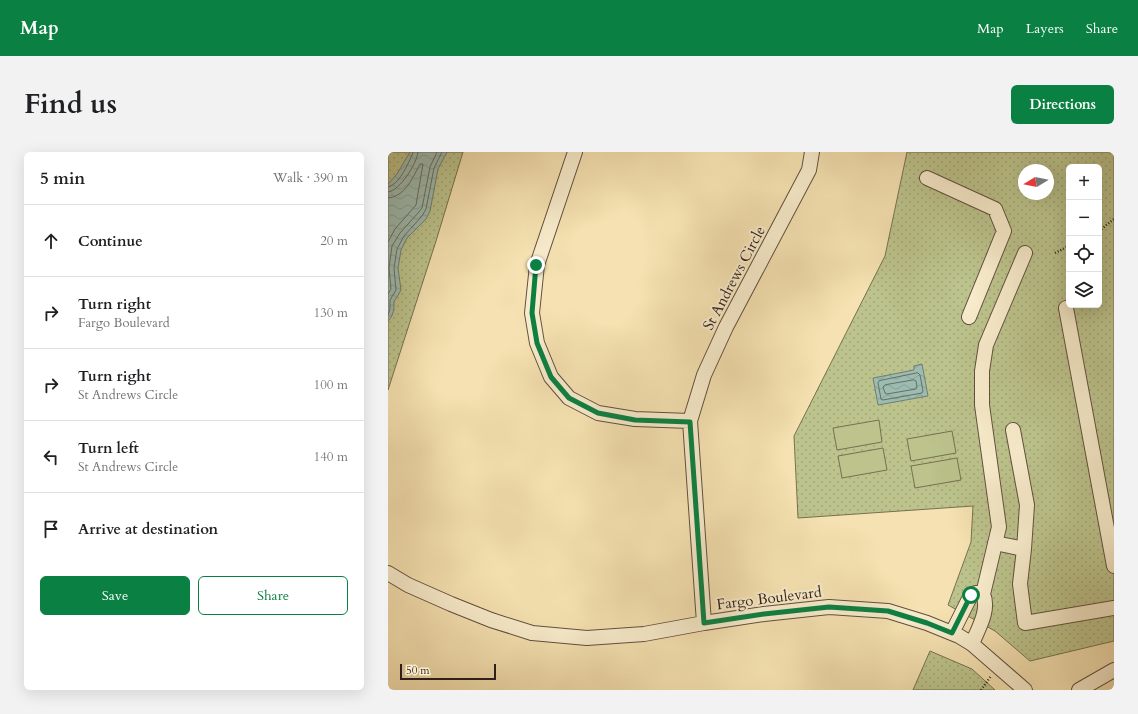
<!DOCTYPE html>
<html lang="en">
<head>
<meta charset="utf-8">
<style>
  :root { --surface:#fff; --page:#f2f2f2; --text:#202124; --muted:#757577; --line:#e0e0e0; --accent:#0b8043 }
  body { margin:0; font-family:Cardo,serif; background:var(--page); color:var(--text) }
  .controls { position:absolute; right:12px; top:12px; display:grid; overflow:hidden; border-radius:6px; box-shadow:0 4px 16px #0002 }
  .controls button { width:36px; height:36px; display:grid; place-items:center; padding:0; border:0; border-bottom:1px solid var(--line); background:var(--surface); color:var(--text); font:20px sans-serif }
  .compass { position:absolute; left:630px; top:12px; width:36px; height:36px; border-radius:50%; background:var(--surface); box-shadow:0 4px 16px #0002; rotate:260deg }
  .scale { position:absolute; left:12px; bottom:10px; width:96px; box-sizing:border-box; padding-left:4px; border:2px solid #311f19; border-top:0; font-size:11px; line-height:14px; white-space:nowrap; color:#311f19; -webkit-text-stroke:3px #f8eccc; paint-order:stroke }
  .stop { position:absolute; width:12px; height:12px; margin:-9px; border:3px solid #0b8043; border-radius:50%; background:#fff }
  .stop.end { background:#0b8043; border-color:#fff; box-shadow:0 1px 4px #0008 }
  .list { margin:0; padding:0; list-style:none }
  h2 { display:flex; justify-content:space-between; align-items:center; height:52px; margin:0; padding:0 16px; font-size:17px }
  h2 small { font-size:13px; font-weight:400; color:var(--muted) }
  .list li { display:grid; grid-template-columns:26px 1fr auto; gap:12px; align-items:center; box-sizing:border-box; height:72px; padding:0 16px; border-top:1px solid var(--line) }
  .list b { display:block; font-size:15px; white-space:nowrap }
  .list p { margin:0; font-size:13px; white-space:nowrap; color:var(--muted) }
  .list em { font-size:13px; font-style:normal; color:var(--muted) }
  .actions { display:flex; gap:8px; padding:12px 16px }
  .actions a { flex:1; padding:9px 0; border:1px solid var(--accent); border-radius:6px; text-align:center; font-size:14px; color:var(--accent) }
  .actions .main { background:var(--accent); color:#fff }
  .icon { flex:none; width:22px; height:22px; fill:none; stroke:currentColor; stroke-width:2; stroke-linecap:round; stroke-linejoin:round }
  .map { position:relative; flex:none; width:726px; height:538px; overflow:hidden; border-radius:6px }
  header { display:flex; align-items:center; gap:24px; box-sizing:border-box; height:56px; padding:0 20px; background:var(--accent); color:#fff }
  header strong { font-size:19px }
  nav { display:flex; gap:22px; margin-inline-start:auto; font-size:14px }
  .intro { display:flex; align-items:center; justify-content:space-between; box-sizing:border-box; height:96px; padding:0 24px }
  h1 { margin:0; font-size:28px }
  .button { padding:10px 18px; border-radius:6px; background:var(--accent); color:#fff; font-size:14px; font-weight:700 }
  main { display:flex; gap:24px; padding:0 24px }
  aside { flex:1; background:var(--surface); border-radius:6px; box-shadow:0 4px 16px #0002 }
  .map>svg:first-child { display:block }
</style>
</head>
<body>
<header>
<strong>Map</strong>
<nav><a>Map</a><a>Layers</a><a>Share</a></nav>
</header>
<div class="intro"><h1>Find us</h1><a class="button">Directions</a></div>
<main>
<aside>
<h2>5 min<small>Walk · 390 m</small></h2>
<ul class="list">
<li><svg class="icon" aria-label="ahead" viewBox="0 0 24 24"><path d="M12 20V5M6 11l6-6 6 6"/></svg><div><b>Continue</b></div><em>20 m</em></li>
<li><svg class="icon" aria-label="right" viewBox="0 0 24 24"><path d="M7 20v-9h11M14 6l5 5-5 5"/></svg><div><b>Turn right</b><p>Fargo Boulevard</p></div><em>130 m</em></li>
<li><svg class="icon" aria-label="right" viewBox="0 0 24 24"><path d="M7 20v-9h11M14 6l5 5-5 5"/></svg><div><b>Turn right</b><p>St Andrews Circle</p></div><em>100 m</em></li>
<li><svg class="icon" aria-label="left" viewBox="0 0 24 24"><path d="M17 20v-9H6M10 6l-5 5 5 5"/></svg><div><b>Turn left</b><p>St Andrews Circle</p></div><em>140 m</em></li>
<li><svg class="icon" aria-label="arrive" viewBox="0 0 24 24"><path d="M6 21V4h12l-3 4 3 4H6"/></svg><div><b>Arrive at destination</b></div></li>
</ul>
<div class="actions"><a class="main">Save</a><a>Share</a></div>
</aside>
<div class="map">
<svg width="726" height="538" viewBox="0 0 726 538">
  <defs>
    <pattern id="grass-dots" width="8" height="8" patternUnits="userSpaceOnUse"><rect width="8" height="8" fill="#bcc38c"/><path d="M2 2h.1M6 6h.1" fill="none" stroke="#a2a778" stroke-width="1.8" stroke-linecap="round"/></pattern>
    <pattern id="water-waves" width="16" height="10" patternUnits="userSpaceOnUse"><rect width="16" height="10" fill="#9dbcb1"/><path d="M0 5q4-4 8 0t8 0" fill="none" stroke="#88a198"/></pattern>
  </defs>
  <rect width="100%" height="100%" fill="#f5e1b1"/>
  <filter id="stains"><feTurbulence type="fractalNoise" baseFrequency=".005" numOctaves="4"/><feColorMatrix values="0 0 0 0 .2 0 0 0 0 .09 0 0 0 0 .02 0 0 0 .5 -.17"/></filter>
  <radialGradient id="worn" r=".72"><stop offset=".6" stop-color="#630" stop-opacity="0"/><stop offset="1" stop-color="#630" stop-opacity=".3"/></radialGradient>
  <path fill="url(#grass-dots)" stroke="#767152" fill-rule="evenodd" d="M 0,0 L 75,0 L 48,89 L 0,238 Z
    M 519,0 L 726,0 L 726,489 L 642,509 L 607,479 L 560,453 L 583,390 L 585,354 L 410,366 L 406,284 L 497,104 ZM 681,15 L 711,15 L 711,153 L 681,153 ZM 636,18 L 660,18 L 660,42 L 636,42 Z
    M 542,499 L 584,517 L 607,538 L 525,538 Z"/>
  <path fill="#bcc38c" stroke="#767152" d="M 491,268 L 494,290 L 449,298 L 445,276 Z
    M 564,279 L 568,301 L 523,309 L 519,287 Z
    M 495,296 L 499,318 L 454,326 L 450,304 Z
    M 569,306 L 573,328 L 527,336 L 523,314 Z"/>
  <path fill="url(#water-waves)" stroke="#727d74" d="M 22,0 L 59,0 L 50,17 L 42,59 L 38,67 L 19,86 L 13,98 L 10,116 L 13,138 L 9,145 L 6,149 C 6,157 6,163 0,169 L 0,32 L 9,22 Z
    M 534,212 L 540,244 L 490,253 L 485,226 L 526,218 L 526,214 Z"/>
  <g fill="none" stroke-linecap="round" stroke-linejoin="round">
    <path stroke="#676e65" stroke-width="1" d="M 0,35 C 11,33 20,12 24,3 L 25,0
      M 0,40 C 12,39 29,11 30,0
      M 0,46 C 17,45 25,25 32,12 L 35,12 L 28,53 L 7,77 L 0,90
      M 0,142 L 3,137 L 1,116 L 4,94 L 12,81 L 30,61 L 34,56 L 42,15 L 49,0
      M 0,163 L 2,157 L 2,148 L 8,138 L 6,116 L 9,97 L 16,84 L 34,64 L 38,57 L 46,16 L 54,0
      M 530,221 L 532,223 L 535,239 L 534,241 L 495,248 L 493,247 L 490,231 L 491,229 Z
      M 526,228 L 528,229 L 529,235 L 528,237 L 499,242 L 497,241 L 495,235 L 497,233 Z"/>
    <defs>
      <path id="minor" d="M 187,0 L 149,113 L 144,161 L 149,191 L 163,225 L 181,246 L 210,261 L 247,267 L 302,269 L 316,223 L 338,175 L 421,18 L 424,0
        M 539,26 L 607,57 L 616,79 L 581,165
        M 678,156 L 726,414
        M 302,269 L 316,471
        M 625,278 L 639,353 L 636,397
        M 607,391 L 636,397 L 632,432 L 637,471 L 726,456
        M 0,421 L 20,433 L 63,452 L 103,468 L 144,481 L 199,486 L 256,482 L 316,471 L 376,462 L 441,455 L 500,459 L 539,471 L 571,484 L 584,492 L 637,538
        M 595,442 L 611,375 L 594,253 L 594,219 L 598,193 L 637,101
        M 564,481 L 583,443 L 588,441 L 595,442 C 602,458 590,477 584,492
        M 691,538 L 726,518"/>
    </defs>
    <use href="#minor" stroke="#62503f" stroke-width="16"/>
    <path stroke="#311f19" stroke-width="2.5" stroke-dasharray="1 2" stroke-linecap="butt" d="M 711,79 L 726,67
      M 667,101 L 681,94
      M 593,538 L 603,524"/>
    <use href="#minor" stroke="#f8eccc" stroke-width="14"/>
  </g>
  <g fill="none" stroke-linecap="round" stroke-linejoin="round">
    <path stroke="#0b8043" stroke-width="5" d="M 148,113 L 144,161 L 149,191 L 163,225 L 181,246 L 210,261 L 247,268 L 302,270 L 316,471 L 376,462 L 441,455 L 500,459 L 539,471 L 564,481 L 583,443"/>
  </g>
  <g text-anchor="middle" stroke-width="4" stroke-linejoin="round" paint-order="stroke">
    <g font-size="15" fill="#311f19" stroke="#f8eccc">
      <text transform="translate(346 126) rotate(-62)" y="5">St Andrews Circle</text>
      <text transform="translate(381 446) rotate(-7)" y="5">Fargo Boulevard</text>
    </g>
  </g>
  <rect width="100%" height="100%" filter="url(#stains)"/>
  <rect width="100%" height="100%" fill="url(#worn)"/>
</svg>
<div class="controls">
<button>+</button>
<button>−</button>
<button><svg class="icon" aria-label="locate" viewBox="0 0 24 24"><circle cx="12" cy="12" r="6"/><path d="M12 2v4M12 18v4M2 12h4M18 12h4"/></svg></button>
<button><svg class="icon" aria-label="layers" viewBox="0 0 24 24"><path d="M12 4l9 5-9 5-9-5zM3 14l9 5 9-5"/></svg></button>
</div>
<svg class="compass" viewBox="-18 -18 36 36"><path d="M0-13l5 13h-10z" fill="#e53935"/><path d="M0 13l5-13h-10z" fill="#757577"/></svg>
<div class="scale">50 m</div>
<div class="stop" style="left:583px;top:443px"></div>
<div class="stop end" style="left:148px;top:113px"></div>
</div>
</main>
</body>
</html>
